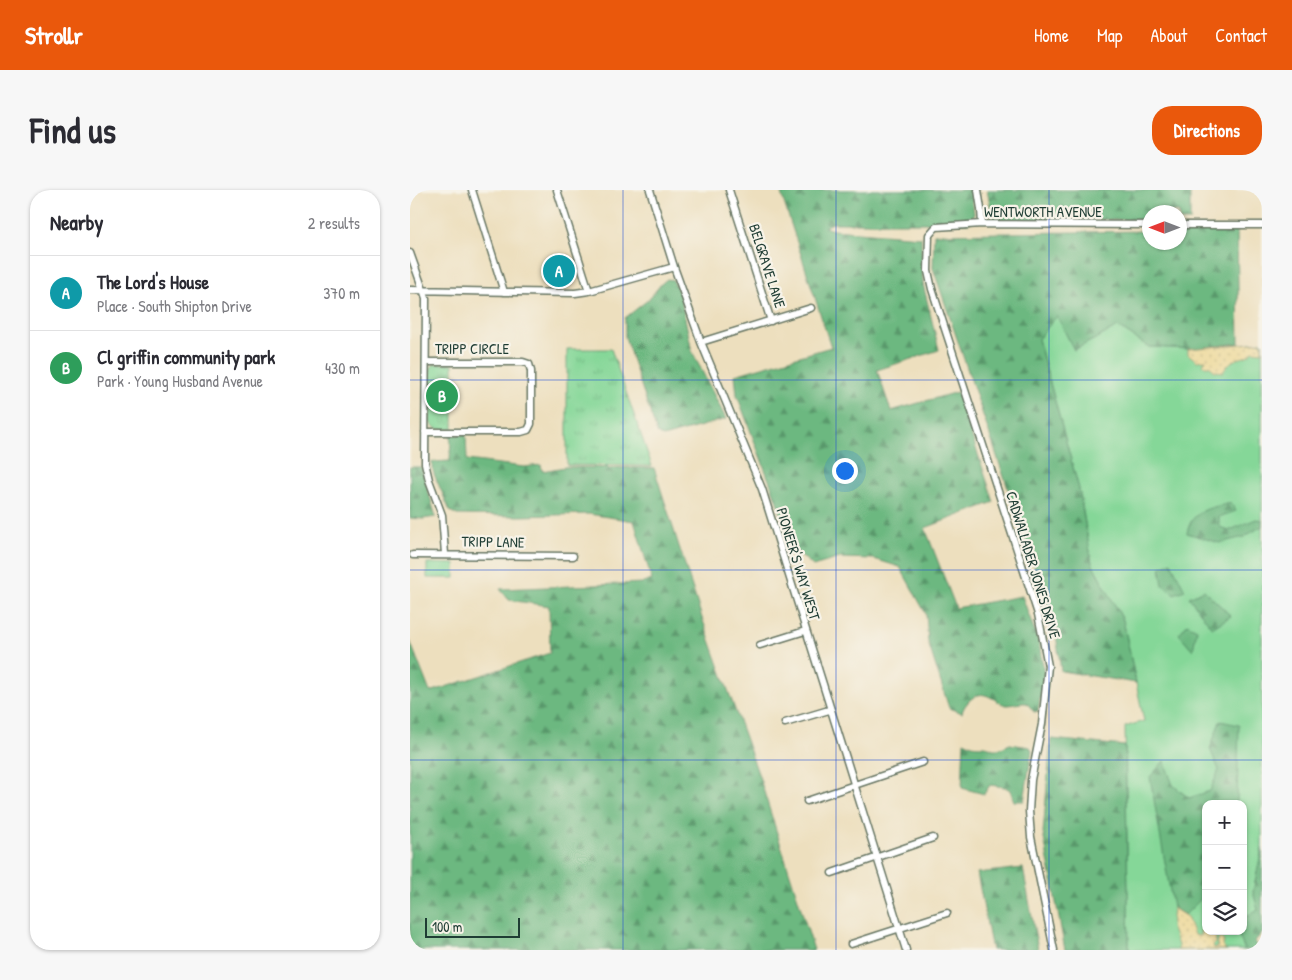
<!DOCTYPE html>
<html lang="en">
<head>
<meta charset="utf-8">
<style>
  :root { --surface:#fff; --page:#f7f7f7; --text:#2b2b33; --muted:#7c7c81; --line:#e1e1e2; --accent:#ea580c }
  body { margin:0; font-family:"Patrick Hand",sans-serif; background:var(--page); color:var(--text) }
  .controls { position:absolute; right:15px; bottom:15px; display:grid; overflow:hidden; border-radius:10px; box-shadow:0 1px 4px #0004 }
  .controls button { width:45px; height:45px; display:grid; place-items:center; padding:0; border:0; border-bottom:1px solid var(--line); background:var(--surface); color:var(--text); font:25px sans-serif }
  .compass { position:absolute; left:732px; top:15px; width:45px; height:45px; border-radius:50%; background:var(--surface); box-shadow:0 1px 4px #0004; rotate:270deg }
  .scale { position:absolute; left:15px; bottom:12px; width:95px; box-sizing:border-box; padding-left:5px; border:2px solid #1f3d34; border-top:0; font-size:14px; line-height:18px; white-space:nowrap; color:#1f3d34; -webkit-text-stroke:4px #f7f3e8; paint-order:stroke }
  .you { position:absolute; left:434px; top:280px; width:18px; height:18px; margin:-12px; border:4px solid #fff; border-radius:50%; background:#1a73e8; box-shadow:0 0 0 8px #1a73e833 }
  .badge { display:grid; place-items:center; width:32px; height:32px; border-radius:50%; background:var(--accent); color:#fff; font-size:16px; font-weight:700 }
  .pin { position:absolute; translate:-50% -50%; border:2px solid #fff; box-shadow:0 1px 5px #0006 }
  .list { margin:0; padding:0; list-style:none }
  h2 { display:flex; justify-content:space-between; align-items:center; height:65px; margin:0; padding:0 20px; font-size:21px }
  h2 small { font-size:16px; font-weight:400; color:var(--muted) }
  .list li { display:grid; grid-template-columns:32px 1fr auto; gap:15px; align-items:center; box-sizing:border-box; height:75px; padding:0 20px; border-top:1px solid var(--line) }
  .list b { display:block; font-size:19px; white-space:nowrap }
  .list p { margin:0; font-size:16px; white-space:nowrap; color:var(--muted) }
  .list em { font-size:16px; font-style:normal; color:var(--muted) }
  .icon { flex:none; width:28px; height:28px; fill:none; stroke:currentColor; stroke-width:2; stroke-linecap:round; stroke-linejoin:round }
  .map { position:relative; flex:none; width:852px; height:760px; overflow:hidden; border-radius:20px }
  header { display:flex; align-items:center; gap:30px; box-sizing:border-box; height:70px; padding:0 25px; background:var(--accent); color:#fff }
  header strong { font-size:24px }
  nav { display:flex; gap:28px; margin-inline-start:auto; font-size:18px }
  .intro { display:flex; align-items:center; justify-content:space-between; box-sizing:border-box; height:120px; padding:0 30px }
  h1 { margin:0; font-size:35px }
  .button { padding:12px 22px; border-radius:20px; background:var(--accent); color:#fff; font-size:18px; font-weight:700 }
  main { display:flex; gap:30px; padding:0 30px }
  aside { flex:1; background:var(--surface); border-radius:20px; box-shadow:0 1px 4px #0004 }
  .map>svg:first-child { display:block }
</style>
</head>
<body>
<header>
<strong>Strollr</strong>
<nav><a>Home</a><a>Map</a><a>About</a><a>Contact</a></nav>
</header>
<div class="intro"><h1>Find us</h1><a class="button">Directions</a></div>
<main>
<aside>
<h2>Nearby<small>2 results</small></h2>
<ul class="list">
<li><span class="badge" style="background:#0f9aa8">A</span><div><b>The Lord's House</b><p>Place · South Shipton Drive</p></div><em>370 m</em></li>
<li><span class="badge" style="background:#2e9e5b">B</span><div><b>Cl griffin community park</b><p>Park · Young Husband Avenue</p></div><em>430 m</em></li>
</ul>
</aside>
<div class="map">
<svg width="852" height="760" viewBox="0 0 852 760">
  <defs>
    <pattern id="forest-firs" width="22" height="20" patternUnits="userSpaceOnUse" patternTransform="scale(1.25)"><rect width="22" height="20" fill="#6cb880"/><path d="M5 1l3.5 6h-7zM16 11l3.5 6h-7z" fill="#58976a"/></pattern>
    <pattern id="sand-dots" width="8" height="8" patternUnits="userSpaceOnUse" patternTransform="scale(1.25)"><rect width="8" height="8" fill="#eeda9e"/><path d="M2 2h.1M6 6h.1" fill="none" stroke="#ccbc89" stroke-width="1.8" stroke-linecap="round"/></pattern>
    <pattern id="park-tufts" width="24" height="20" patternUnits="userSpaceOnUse" patternTransform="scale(1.25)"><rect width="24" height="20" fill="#85d798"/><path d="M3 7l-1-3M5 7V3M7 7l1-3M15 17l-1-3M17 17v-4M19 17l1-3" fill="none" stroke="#72b984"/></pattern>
  </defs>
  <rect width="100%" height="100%" fill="#f7f3e8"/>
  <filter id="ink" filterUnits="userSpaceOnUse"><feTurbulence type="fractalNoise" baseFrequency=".02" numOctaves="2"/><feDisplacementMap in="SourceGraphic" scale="10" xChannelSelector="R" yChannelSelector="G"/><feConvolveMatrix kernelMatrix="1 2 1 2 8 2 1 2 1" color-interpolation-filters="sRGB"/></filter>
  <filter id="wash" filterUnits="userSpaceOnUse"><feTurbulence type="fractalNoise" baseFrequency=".0096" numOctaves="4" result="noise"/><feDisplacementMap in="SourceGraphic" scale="20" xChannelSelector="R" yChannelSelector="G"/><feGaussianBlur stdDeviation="1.12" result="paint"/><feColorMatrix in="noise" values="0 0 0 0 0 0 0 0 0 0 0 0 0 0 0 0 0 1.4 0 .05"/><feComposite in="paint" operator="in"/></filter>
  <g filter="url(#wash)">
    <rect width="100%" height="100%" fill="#eddfbe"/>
    <path fill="#85d798" stroke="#528a66" d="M 647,125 L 664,160 L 708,137 L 739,157 L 782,159 L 852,152 L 852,659 L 843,702 L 848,719 L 833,729 L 833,614 L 796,614 L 796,741 L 830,741 L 829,746 L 835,760 L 719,760 L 715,537 L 734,531 L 713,430 L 682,373 L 669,299 L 628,149 Z
      M 17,373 L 45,374 L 45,388 L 17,388 Z"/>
    <path fill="url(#forest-firs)" stroke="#467a5a" d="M 370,0 L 561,0 L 564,24 L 560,33 L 423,33 L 414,37 L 423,40 L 511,47 L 513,94 L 529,160 L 467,180 L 481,221 L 547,202 L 584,312 L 515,338 L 546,418 L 612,406 L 629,453 L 634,483 L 628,521 L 624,522 L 617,513 C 610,512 603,515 597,515 C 584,513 575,496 560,510 C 556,514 553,518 552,523 L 539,518 L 518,452 L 516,424 L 490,377 L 464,369 L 430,368 L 403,376 L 384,359 L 362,298 L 327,205 L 325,185 L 421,157 Z
      M 577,0 L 780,0 L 780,31 L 770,31 L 769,22 L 739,22 L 739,30 L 583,29 Z
      M 827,39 L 829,153 L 782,159 L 739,157 L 708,137 L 664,160 L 647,126 L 628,149 L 669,299 L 682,373 L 713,430 L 726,493 L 651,481 L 645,437 L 523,78 L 524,44 L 739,41 L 739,52 L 769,52 L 770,40 Z
      M 257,89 L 263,90 L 270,105 L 282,161 L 316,229 L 253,247 L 247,243 L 215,147 L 215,128 L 239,109 L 251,94 Z
      M 41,244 L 56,245 L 57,270 L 114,277 L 131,275 L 132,281 L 155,277 L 244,278 L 292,428 L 349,586 L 404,760 L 0,760 L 0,451 L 20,502 L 140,463 L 139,416 L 99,410 L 90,399 L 233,393 L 242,390 L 224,331 L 179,324 L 110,326 L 47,325 L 40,321 L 24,284 L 22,272 L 40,271 Z
      M 0,277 L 11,277 L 26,327 L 13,329 L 0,328 Z
      M 821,313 L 826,321 L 809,327 L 809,336 L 818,341 L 846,329 L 852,330 L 852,336 L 834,347 L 809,353 L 777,343 C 782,319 800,318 821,313 Z
      M 761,372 L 775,400 L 764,404 L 753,395 L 750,378 Z
      M 794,400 L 821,426 L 802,438 L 779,407 Z
      M 777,434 L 787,439 L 783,460 L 769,444 Z
      M 810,531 L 829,535 L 827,614 L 796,614 L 796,708 L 792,708 L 775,725 L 763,718 L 740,587 L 754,571 L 763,595 L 779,608 L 800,601 L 809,580 L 800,559 Z
      M 641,549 L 715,556 L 719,760 L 655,760 L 633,643 Z
      M 554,551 C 557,552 559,554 562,555 C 569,557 576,554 583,559 L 589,559 L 600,554 L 620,557 L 622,560 L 614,611 L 604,611 L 600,600 L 595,597 L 580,595 L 574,604 L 552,598 Z
      M 852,659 L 852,743 L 845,751 L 849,760 L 835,760 L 829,746 L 830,741 L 833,741 L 833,729 L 848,719 L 843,702 Z
      M 613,678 L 628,760 L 582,760 L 567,683 Z"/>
    <path fill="url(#sand-dots)" stroke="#868c69" d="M 852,152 L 852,162 L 843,161 C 835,169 834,166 825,170 C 819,172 816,178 813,182 L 805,181 L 799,176 L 795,176 L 793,174 L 796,170 L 787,171 L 778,164 L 778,159 Z
      M 763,718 L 777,727 L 784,745 L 790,746 L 791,737 L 796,737 L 796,741 L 803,741 L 805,743 L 806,753 L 803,756 L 804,758 L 807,757 L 809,747 L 814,751 L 813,756 L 816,760 L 768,760 L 768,755 L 761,737 Z"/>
    <path fill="url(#park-tufts)" stroke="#528a66" d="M 157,159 L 201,159 L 242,276 L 157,275 Z
      M 24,174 L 43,174 L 43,239 L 27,239 L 20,233 L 20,179 Z"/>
  </g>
  <g filter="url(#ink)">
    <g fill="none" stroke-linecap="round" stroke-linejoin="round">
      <defs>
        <path id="minor" d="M 62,0 L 94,102
          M 147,0 L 179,101
          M 240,0 L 264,77 L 291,152 L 352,299 L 496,760
          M 319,0 L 361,131
          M 568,0 L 571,19 L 572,34
          M 769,35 L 852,35
          M 0,63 L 16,108 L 15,273 L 19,290 L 32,325 L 35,364
          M 0,100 L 165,103 L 179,101 L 264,77
          M 291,152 L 401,118
          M 15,242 L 111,242 L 118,240 L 121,234 L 121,181 L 119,174 L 113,172 L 16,172
          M 3,365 L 163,366
          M 350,455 L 395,441
          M 375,533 L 419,520
          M 397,611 L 513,572
          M 422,683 L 523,648
          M 441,754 L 537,723
          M 644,760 L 621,647 L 619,621 L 621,590 L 632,534 L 638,476 L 628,424 L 522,99 L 518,81 L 519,45 L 526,37 L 572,34 L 739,35"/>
      </defs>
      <use href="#minor" stroke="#677664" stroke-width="9"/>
      <use href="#minor" stroke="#fff" stroke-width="6"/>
    </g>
  </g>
  <path fill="none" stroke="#1d4ed8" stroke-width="1" stroke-opacity="0.55" d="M 213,0 L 213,760M 426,0 L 426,760M 639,0 L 639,760M 0,190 L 852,190M 0,380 L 852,380M 0,570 L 852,570"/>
  <g text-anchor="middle" stroke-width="4.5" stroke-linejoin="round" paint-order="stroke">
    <g font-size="15" fill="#1f3d34" stroke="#f7f3e8">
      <text x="633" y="27">WENTWORTH AVENUE</text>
      <text transform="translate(357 76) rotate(72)" y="5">BELGRAVE LANE</text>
      <text x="62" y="164">TRIPP CIRCLE</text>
      <text transform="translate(83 352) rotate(1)" y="5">TRIPP LANE</text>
      <text transform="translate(388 374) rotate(73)" y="5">PIONEER'S WAY WEST</text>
      <text transform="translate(623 375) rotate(73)" y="5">CADWALLADER JONES DRIVE</text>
    </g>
  </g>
</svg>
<div class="controls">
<button>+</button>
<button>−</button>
<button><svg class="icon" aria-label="layers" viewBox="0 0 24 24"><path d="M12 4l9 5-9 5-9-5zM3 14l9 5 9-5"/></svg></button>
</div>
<svg class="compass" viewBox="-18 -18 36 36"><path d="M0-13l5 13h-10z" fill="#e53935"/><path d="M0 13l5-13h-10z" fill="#7c7c81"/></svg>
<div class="scale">100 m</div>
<div class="you"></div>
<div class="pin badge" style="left:149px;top:81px;background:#0f9aa8">A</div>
<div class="pin badge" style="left:32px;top:206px;background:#2e9e5b">B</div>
</div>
</main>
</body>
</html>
